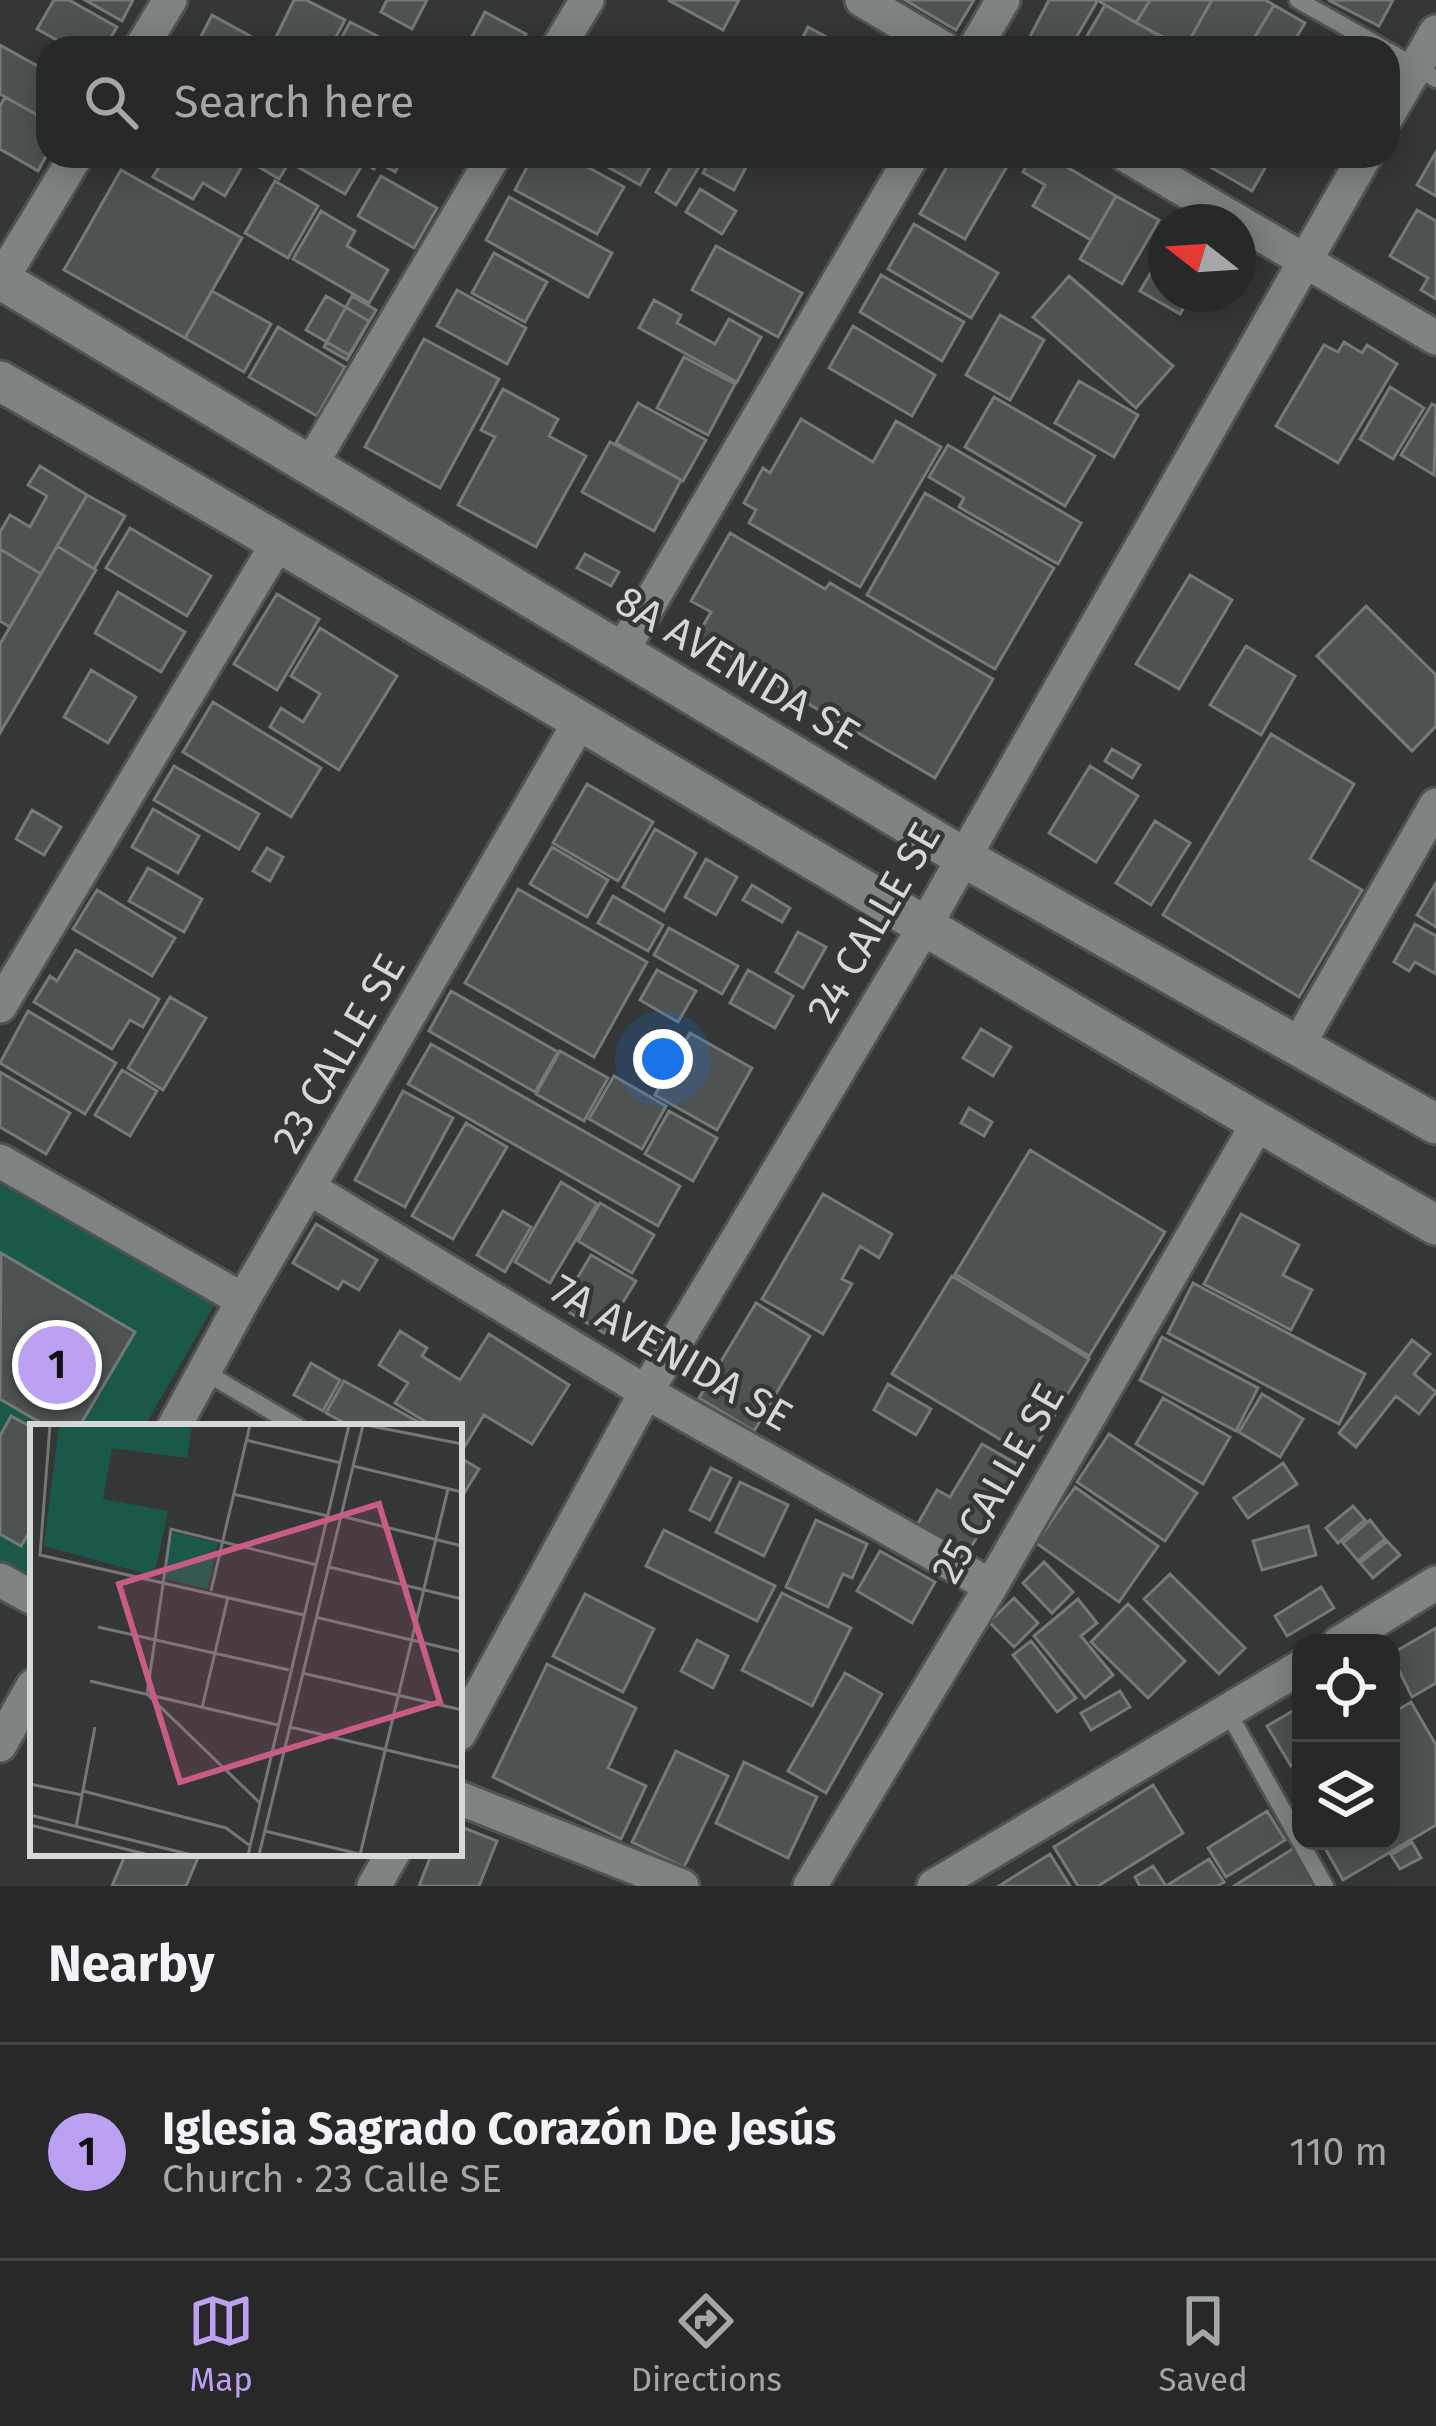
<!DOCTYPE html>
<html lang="en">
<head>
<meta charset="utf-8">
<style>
  :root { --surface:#272928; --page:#2f3130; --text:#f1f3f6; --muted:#a4a6a8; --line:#434545; --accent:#bca0f2 }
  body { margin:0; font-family:"Fira Sans",sans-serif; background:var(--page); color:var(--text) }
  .controls { position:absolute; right:36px; bottom:36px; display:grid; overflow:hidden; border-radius:24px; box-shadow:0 6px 30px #0003 }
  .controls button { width:108px; height:108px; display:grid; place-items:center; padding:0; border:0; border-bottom:3px solid var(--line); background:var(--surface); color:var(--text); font:60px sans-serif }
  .compass { position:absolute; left:1148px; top:204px; width:108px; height:108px; border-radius:50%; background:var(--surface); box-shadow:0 6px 30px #0003; rotate:287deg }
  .you { position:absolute; left:663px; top:1059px; width:42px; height:42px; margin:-30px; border:9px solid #fff; border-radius:50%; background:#1a73e8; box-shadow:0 0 0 18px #1a73e833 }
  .badge { display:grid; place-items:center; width:78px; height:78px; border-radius:50%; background:var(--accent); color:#111; font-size:39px; font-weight:700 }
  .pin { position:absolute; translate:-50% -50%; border:6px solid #fff; box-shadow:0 3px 12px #0006 }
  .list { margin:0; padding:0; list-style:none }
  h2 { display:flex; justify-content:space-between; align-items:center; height:156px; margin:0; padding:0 48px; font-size:51px }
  h2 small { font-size:39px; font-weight:400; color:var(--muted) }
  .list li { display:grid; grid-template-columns:78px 1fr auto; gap:36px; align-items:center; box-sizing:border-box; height:216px; padding:0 48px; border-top:3px solid var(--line) }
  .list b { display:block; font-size:45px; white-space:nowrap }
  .list p { margin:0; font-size:39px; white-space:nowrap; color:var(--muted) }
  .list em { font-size:39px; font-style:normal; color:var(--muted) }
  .icon { flex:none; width:66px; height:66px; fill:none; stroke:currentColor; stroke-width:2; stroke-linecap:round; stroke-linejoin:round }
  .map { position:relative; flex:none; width:1436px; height:1886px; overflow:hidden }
  .search { position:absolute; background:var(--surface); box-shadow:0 6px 30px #0003; left:36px; right:36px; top:36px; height:132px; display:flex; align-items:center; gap:30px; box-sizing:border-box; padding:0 42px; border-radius:36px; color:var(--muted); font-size:45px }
  .sheet { height:372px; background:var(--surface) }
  nav { display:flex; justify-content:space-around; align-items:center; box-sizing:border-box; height:168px; border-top:3px solid var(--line); background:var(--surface); font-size:33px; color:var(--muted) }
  nav a { display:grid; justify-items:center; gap:6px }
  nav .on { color:var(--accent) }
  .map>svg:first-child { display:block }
</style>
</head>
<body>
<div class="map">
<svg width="1436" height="1886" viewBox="0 0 1436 1886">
  <rect width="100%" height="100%" fill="#343736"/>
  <path fill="#1a594a" d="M 0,1184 L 215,1304 L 144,1427 L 79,1427 L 134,1331 L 0,1256 Z
    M 0,1399 L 48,1427 L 33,1427 L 33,1581 L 0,1562 Z"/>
  <path fill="#4e5251" stroke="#757978" stroke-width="3" d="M 54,0 L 69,0 L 117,27 L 104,48 L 71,48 L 37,29 Z
    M 85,0 L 133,0 L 122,21 Z
    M 294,0 L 306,0 L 345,20 L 330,48 L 292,48 L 275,39 Z
    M 387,0 L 427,0 L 412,29 L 381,12 Z
    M 668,0 L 739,0 L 723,30 Z
    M 905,0 L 974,0 L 956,30 Z
    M 1049,0 L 1098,0 L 1070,48 L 1024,48 Z
    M 1097,0 L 1150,0 L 1136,23 Z
    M 1150,0 L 1212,0 L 1185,48 L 1136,23 Z
    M 1212,0 L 1265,0 L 1274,5 L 1248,48 L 1185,48 Z
    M 1328,0 L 1393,0 L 1379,26 Z
    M 1105,5 L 1165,39 L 1159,48 L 1080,48 Z
    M 1274,5 L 1305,23 L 1290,48 L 1262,48 L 1252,42 Z
    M 485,12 L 526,34 L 518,48 L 466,48 Z
    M 212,15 L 272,48 L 195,48 Z
    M 350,22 L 385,40 L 381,48 L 336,48 Z
    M 808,27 L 847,48 L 797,48 Z
    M 0,45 L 48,72 L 48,121 L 0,94 Z
    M 5,97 L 48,121 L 48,153 L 38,171 L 0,149 L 0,106 Z
    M 1436,152 L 1436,196 L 1417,185 Z
    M 156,156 L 220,156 L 241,168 L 225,196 L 203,183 L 193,199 L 153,177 L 163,160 Z
    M 265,156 L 293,156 L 279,179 L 259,167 Z
    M 293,156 L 341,156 L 361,167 L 345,194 L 289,162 Z
    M 351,156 L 404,156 L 395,172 L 378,162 L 374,169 Z
    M 533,156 L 567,156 L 624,187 L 597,234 L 515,190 Z
    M 588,156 L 656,156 L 640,185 Z
    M 677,156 L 695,156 L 703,160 L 676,205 L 656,192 Z
    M 712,156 L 752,156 L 734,190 L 703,173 Z
    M 953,156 L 1013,156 L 965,239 L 920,214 Z
    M 1032,156 L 1048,156 L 1116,196 L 1091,240 L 1033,206 L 1045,185 L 1023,172 Z
    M 1203,156 L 1272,156 L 1252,191 L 1200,161 Z
    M 121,170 L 242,238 L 185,338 L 64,270 Z
    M 381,176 L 437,208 L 414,248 L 358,216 Z
    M 275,181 L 318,206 L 288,258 L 245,233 Z
    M 700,189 L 736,211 L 722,234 L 686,212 Z
    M 1116,196 L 1159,220 L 1122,284 L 1080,259 Z
    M 509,197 L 612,253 L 588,297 L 486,240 Z
    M 1417,210 L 1436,221 L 1436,299 L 1421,290 L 1428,278 L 1390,256 Z
    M 321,211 L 355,231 L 347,246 L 388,270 L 369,303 L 293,259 Z
    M 914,224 L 998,273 L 971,318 L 888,269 Z
    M 716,246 L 802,293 L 778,337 L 692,290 Z
    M 1166,247 L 1166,294 L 1192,294 L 1180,314 L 1140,291 Z
    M 494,253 L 547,282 L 525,322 L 472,293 Z
    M 881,275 L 964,322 L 942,361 L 860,312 Z
    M 1069,276 L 1173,366 L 1136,408 L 1033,317 Z
    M 457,290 L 526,328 L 507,364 L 437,326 Z
    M 212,291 L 271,324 L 244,372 L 185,338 Z
    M 326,296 L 369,321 L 349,355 L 306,330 Z
    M 352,296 L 376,310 L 347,360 L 324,347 Z
    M 654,300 L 681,315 L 677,323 L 715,344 L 729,319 L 761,337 L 737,382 L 639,328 Z
    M 1000,315 L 1044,340 L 1010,400 L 966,375 Z
    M 853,326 L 935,375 L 912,416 L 829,368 Z
    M 278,327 L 345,367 L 317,416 L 249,377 Z
    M 424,339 L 499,379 L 440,488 L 365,447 Z
    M 1344,342 L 1362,353 L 1367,345 L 1397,364 L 1338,463 L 1276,426 L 1324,345 L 1338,352 Z
    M 684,357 L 735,384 L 708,435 L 657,408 Z
    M 1079,381 L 1138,415 L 1114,457 L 1055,423 Z
    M 1390,387 L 1424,408 L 1393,459 L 1360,439 Z
    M 503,389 L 558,419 L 549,436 L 586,456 L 536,547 L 458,505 L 495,437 L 481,430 Z
    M 994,397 L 1095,456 L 1065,506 L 965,447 Z
    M 638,403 L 706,440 L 683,481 L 616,443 Z
    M 1432,404 L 1436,406 L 1434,475 L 1401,455 Z
    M 801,419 L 873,462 L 896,421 L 941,447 L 860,587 L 749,523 L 756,510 L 744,503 L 763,468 L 770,473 Z
    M 610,442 L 681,480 L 654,531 L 582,492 Z
    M 948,445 L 1081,523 L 1058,564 L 959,507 L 964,498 L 929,477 Z
    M 40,466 L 87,495 L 41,574 L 0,549 L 0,532 L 10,515 L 30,527 L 47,496 L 28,485 Z
    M 925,493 L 1054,568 L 995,669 L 867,595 Z
    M 87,495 L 125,516 L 94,569 L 57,546 Z
    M 130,528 L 211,576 L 187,616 L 106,568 Z
    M 730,533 L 825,589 L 830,583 L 993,679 L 935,778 L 696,638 L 711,612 L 691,601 Z
    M 57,546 L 96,570 L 0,733 L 0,644 Z
    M 0,549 L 41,574 L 10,627 L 0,621 Z
    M 585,554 L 619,572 L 611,586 L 577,568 Z
    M 1190,575 L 1232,600 L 1179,689 L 1136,664 Z
    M 118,592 L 185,632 L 161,672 L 95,633 Z
    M 277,594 L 319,619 L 277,690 L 234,664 Z
    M 1366,606 L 1436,675 L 1436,726 L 1412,751 L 1317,656 Z
    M 320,628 L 397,676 L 339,770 L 270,727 L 281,708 L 303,722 L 320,694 L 291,676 Z
    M 1246,646 L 1295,676 L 1261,735 L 1210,705 Z
    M 91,670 L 136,697 L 108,743 L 64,717 Z
    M 213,702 L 321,768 L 291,817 L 183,752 Z
    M 1271,734 L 1354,784 L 1310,859 L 1362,890 L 1299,997 L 1163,915 Z
    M 1112,749 L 1140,765 L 1132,778 L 1105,761 Z
    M 174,766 L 259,814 L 239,849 L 154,800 Z
    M 1090,766 L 1138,796 L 1096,862 L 1049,833 Z
    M 587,784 L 653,822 L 618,881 L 553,843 Z
    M 153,809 L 199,836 L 178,873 L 132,847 Z
    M 32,810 L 61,827 L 44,855 L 16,839 Z
    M 1155,821 L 1190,843 L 1151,905 L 1116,883 Z
    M 655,829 L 696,853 L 664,911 L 623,887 Z
    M 552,847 L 608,880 L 587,917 L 530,884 Z
    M 267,848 L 283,857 L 270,881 L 253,871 Z
    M 706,859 L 737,877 L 716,915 L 685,897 Z
    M 148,868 L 202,899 L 184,932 L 129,901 Z
    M 1436,883 L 1436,927 L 1417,915 Z
    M 752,885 L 790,908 L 782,922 L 743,900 Z
    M 518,889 L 647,962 L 594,1057 L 465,983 Z
    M 97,890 L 175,938 L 152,976 L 73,929 Z
    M 613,896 L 663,925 L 648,951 L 598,923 Z
    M 1415,924 L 1436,936 L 1436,974 L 1415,962 L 1409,971 L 1394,962 Z
    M 669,928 L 738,966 L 722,994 L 654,955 Z
    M 798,932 L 826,947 L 803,988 L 776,972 Z
    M 76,950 L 159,999 L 143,1027 L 130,1020 L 112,1049 L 34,1002 L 50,976 L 57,981 Z
    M 657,970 L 696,991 L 678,1022 L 640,1000 Z
    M 748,970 L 793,996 L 775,1028 L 730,1003 Z
    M 451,991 L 558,1052 L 535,1092 L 429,1031 Z
    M 170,997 L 206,1018 L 163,1090 L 128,1068 Z
    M 28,1011 L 116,1063 L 85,1114 L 0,1063 Z
    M 981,1029 L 1011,1047 L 993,1076 L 963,1058 Z
    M 690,1033 L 752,1068 L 717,1130 L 655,1095 Z
    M 431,1044 L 680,1186 L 658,1226 L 408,1084 Z
    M 560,1051 L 608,1078 L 584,1121 L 536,1094 Z
    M 122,1070 L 157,1091 L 130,1136 L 95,1115 Z
    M 0,1072 L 70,1113 L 46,1154 L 0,1127 Z
    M 614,1076 L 666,1106 L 642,1149 L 589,1119 Z
    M 403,1091 L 453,1118 L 405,1207 L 355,1180 Z
    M 969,1108 L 992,1122 L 984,1136 L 961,1123 Z
    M 669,1111 L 717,1138 L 693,1181 L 645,1154 Z
    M 466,1123 L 507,1147 L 453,1239 L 412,1216 Z
    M 1030,1150 L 1165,1232 L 1089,1356 L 955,1274 Z
    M 561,1182 L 597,1204 L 550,1283 L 515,1262 Z
    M 823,1194 L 892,1234 L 879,1258 L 860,1246 L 842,1279 L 852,1284 L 823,1334 L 762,1299 Z
    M 600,1203 L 654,1235 L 632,1273 L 578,1241 Z
    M 503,1211 L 531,1227 L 505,1272 L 477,1255 Z
    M 1241,1214 L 1299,1245 L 1283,1275 L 1312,1290 L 1291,1330 L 1204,1284 Z
    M 316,1224 L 377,1260 L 359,1290 L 343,1281 L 338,1289 L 293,1263 Z
    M 1,1253 L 135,1332 L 79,1427 L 48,1427 L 0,1399 Z
    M 591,1255 L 636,1281 L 604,1333 L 560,1307 Z
    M 952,1276 L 1089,1359 L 1029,1457 L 892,1374 Z
    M 1193,1283 L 1365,1374 L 1339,1424 L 1168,1333 Z
    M 756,1303 L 810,1336 L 754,1431 L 699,1398 Z
    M 400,1331 L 427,1348 L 422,1356 L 460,1380 L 489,1334 L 569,1385 L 532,1444 L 484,1415 L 465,1446 L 459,1442 L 459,1427 L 434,1427 L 395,1403 L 408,1383 L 379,1365 Z
    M 1162,1337 L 1258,1388 L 1236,1431 L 1140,1380 Z
    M 1412,1340 L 1430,1354 L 1414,1374 L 1436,1392 L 1419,1414 L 1396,1396 L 1356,1447 L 1339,1433 Z
    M 311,1363 L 340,1380 L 323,1411 L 294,1395 Z
    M 344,1381 L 422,1424 L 420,1427 L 352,1427 L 326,1413 Z
    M 888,1384 L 931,1409 L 916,1435 L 874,1410 Z
    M 1262,1394 L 1303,1419 L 1280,1457 L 1239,1432 Z
    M 1163,1398 L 1230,1437 L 1203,1484 L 1136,1444 Z
    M 11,1416 L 33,1428 L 33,1526 L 21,1546 L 0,1534 L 0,1436 Z
    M 1109,1434 L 1197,1493 L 1165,1541 L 1077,1482 Z
    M 982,1444 L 1019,1465 L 967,1554 L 917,1525 L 937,1490 L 950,1497 Z
    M 459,1457 L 479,1469 L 461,1498 L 459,1497 Z
    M 1283,1463 L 1297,1484 L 1248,1518 L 1234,1498 Z
    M 711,1468 L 731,1478 L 710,1520 L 690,1510 Z
    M 740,1482 L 788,1505 L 764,1556 L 716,1532 Z
    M 1075,1487 L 1158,1546 L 1119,1602 L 1036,1543 Z
    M 1353,1506 L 1365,1520 L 1338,1543 L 1326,1528 Z
    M 816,1520 L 867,1544 L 852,1578 L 843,1574 L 828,1607 L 786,1587 Z
    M 1370,1520 L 1385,1539 L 1358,1561 L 1343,1543 Z
    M 1308,1526 L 1316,1555 L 1262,1570 L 1253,1541 Z
    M 664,1530 L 775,1586 L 757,1621 L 646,1566 Z
    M 1387,1541 L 1400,1555 L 1373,1578 L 1360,1563 Z
    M 880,1551 L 935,1582 L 912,1623 L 857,1591 Z
    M 1044,1562 L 1073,1592 L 1052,1613 L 1023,1583 Z
    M 1170,1574 L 1245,1648 L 1219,1674 L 1144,1599 Z
    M 1321,1587 L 1334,1608 L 1287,1636 L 1275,1616 Z
    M 782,1593 L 851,1628 L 812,1706 L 742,1670 Z
    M 585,1594 L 654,1629 L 623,1692 L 553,1656 Z
    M 1014,1598 L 1038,1623 L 1014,1647 L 989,1622 Z
    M 1078,1599 L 1097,1623 L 1081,1636 L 1113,1675 L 1085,1698 L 1034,1636 Z
    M 1128,1604 L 1185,1661 L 1148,1698 L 1091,1642 Z
    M 1436,1628 L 1436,1683 L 1412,1697 L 1391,1654 Z
    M 697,1640 L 728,1656 L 713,1688 L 681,1671 Z
    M 1031,1641 L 1076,1698 L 1057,1712 L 1013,1655 Z
    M 547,1664 L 636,1708 L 608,1768 L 646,1786 L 621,1839 L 493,1777 Z
    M 845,1673 L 882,1694 L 826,1793 L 788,1771 Z
    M 1120,1691 L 1130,1707 L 1091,1730 L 1081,1713 Z
    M 1411,1702 L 1436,1745 L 1436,1825 L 1343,1880 L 1321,1841 L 1391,1841 L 1391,1714 Z
    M 1301,1706 L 1301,1760 L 1291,1766 L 1267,1726 Z
    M 676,1751 L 728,1776 L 684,1867 L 632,1842 Z
    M 744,1762 L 817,1797 L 788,1858 L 716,1823 Z
    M 1153,1785 L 1183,1833 L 1098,1886 L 1078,1886 L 1054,1847 Z
    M 1267,1811 L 1285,1840 L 1226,1877 L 1208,1848 Z
    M 459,1826 L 497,1841 L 479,1886 L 419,1886 L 432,1853 L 459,1853 Z
    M 1412,1842 L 1421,1858 L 1400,1869 L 1391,1855 Z
    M 1294,1848 L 1317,1886 L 1234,1886 Z
    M 126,1853 L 200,1853 L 186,1886 L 112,1886 Z
    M 1050,1854 L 1070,1886 L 999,1886 Z
    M 1209,1859 L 1224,1882 L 1217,1886 L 1140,1886 L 1135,1877 L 1153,1866 L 1166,1886 Z"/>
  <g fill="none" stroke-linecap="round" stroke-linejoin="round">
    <defs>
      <path id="service" d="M 1298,0 L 1383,48
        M 1388,51 L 1436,79
        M 203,1371 L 298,1427
        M 1228,1712 L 1325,1886"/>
      <path id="minor" d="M 862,0 L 943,48
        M 141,48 L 170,0
        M 558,48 L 587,0
        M 975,48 L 1003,0
        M 1388,115 L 1436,32
        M 1127,156 L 1436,338
        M 1,280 L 76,156
        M 311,464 L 494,156
        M 620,654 L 912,156
        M 0,1006 L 279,541
        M 1298,1045 L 1436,805
        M 0,1161 L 243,1300
        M 311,1189 L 646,1392 L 991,1586
        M 174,1427 L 243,1300 L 579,723
        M 0,1580 L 33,1598
        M 1339,1643 L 1436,1583
        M 459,1734 L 646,1392 L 923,929 L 1365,156
        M 0,1745 L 33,1686
        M 459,1798 L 682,1886
        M 374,1886 L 393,1853
        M 810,1886 L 991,1586 L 1258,1123
        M 934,1886 L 1301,1667"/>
      <path id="tertiary" d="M 0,279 L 963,857 L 1436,1124
        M 0,381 C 482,657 954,949 1436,1225"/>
    </defs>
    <use href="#service" stroke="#505352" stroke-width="22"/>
    <use href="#minor" stroke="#505352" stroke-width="39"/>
    <use href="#tertiary" stroke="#505352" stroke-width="45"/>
    <use href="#service" stroke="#7f8382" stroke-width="16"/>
    <use href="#minor" stroke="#7f8382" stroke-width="33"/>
    <use href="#tertiary" stroke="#7f8382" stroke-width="39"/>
  </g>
  <g text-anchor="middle" stroke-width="9" stroke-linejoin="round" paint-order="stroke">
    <g font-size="42" fill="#d6d8d8" stroke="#343736">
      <text transform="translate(738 667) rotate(31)" y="15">8A AVENIDA SE</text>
      <text transform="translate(873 922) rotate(-60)" y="15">24 CALLE SE</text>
      <text transform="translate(338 1053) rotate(-60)" y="15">23 CALLE SE</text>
      <text transform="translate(672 1352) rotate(30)" y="15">7A AVENIDA SE</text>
      <text transform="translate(997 1483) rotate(-60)" y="15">25 CALLE SE</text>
    </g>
  </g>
  <g transform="translate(30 1424)">
    <rect width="432" height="432" fill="#343736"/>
    <path d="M 29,1 L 162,1 L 157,34 L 82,24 L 73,75 L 138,87 L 124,152 L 14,122 ZM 143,108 L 188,119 L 178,165 L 132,154 Z" fill="#1a594a"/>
    <path fill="none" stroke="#757777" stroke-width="3" d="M 20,1 L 10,131 L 274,191M 336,1 L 432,20M 216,16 L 311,39M 323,42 L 432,68M 203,70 L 298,92M 311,92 L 432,122M 299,143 L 432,175M 181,167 L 220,1M 285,193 L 432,228M 68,203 L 259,246M 272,249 L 432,286M 60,257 L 248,301M 117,270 L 141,105 L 287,141M 117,270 L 230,379M 172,284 L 198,173M 260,303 L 432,344M 0,360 L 52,371M 53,367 L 196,404 L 219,421M 0,391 L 162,431M 0,401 L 119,431M 46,403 L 65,303M 235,407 L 329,430M 218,431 L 319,1M 229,431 L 333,1M 330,431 L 418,65"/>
    <path fill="#c95b87" fill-opacity="0.15" stroke="#c95b87" stroke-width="6" d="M 349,80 L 410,278 L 150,358 L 89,160 Z"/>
    <rect width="432" height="432" fill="none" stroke="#d6d8d8" stroke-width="6"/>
  </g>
</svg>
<div class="controls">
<button><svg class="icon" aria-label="locate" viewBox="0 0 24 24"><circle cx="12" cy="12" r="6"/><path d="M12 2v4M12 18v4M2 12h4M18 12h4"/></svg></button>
<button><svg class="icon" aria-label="layers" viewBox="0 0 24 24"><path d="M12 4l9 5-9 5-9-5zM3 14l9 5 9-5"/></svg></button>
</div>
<svg class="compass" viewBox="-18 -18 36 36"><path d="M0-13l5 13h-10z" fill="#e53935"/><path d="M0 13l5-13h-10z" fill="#a4a6a8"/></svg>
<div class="you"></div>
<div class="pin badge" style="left:57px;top:1365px">1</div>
<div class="search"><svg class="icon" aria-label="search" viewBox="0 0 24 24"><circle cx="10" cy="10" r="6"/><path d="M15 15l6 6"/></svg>Search here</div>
</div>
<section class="sheet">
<h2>Nearby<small></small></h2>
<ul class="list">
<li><span class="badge">1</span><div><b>Iglesia Sagrado Corazón De Jesús</b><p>Church · 23 Calle SE</p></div><em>110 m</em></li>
</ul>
</section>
<nav>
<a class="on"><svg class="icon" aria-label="map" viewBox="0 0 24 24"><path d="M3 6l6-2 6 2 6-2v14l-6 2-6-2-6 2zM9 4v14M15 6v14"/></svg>Map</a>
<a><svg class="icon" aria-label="directions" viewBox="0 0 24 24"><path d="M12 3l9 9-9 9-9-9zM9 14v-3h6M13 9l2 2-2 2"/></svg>Directions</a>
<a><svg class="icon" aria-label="saved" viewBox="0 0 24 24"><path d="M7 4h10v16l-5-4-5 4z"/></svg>Saved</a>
</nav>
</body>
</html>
